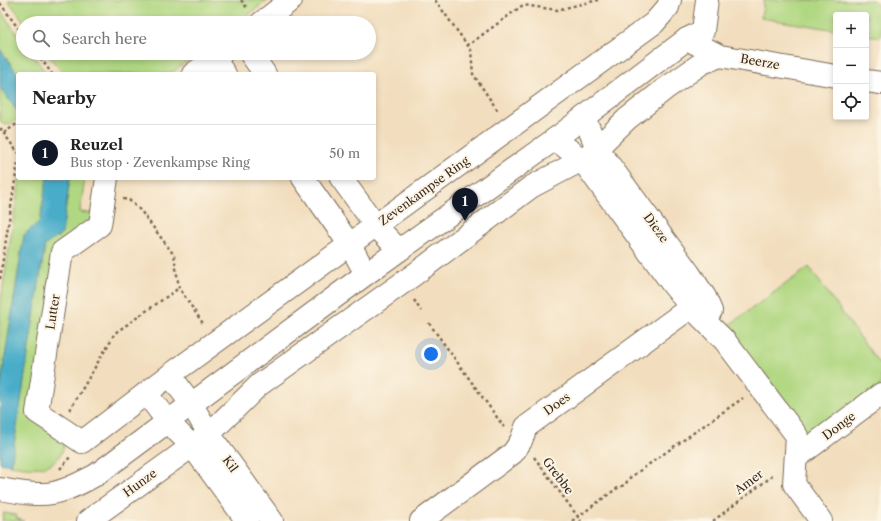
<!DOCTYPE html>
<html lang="en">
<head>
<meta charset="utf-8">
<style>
  :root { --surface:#fff; --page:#f2f2f2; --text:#222; --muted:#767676; --line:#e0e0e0; --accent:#111827 }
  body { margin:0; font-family:"Libre Caslon Text",serif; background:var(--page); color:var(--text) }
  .controls { position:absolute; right:12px; top:12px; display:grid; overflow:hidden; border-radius:4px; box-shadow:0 2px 6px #0003 }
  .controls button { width:36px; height:36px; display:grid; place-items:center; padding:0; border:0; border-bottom:1px solid var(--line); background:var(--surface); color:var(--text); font:20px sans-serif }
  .you { position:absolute; left:431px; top:354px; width:14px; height:14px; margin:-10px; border:3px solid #fff; border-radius:50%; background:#1a73e8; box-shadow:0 0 0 6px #1a73e833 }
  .badge { display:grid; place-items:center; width:26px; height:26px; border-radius:50%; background:var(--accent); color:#fff; font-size:13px; font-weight:700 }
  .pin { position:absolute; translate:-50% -33px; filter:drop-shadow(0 1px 2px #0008) }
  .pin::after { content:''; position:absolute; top:21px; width:14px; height:12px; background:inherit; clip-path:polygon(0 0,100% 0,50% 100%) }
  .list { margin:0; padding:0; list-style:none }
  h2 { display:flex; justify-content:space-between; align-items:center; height:52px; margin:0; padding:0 16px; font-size:17px }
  h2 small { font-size:13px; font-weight:400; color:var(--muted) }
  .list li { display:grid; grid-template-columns:26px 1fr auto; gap:12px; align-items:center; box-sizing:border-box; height:56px; padding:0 16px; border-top:1px solid var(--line) }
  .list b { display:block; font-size:15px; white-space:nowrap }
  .list p { margin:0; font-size:13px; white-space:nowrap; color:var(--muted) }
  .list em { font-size:13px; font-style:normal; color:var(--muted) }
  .icon { flex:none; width:22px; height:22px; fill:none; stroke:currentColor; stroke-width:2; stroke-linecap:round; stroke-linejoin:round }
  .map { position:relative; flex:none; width:881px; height:521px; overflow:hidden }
  .search { position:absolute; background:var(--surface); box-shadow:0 2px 6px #0003; left:16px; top:16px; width:360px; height:44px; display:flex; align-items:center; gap:10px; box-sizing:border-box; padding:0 14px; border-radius:22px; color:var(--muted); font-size:15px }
  .panel { position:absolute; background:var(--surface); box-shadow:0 2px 6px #0003; left:16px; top:72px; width:360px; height:108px; border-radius:4px }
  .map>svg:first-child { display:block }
</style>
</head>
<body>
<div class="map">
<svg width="881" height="521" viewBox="0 0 881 521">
  <rect width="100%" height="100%" fill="#fcf5e5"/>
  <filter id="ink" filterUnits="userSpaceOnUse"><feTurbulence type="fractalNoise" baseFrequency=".025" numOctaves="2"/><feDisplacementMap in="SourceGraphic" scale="8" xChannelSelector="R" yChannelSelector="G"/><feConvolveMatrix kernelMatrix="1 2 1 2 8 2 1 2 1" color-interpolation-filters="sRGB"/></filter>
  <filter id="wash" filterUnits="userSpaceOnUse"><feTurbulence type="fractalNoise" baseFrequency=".012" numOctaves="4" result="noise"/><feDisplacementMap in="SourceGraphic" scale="16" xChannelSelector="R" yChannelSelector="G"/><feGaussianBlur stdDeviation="0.9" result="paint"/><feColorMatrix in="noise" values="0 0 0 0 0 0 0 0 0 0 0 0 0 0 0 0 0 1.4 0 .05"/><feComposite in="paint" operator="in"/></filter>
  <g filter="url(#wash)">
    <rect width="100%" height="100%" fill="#f2debe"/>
    <path fill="#b0d781" stroke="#768050" d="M 8,0 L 268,0 L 237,23 L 25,23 Z
      M 764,0 L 873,0 L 881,10 L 881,37 L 866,35 L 866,15 L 836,15 L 836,30 L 761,18 Z
      M 0,10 L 23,42 L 23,53 L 31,53 L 47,74 L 18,74 L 0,49 Z
      M 47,53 L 198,53 L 170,74 L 63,74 Z
      M 0,88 L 18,112 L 18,118 L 10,124 L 5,125 L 0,121 Z
      M 20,178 L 47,178 L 40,221 L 24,235 L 0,388 L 0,306 Z
      M 70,178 L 85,178 L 80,212 L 97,214 L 65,243 L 33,404 L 65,441 C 60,472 35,469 11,465 L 45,244 L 62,233 Z
      M 809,267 L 881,366 L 881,387 L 809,440 L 725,328 Z
      M 4,513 L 17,515 L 16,518 L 24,521 L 2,521 Z"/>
    <path fill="#4aadc9" stroke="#426c74" d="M 0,49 L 18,74 L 18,112 L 0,87 Z
      M 47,178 L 70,178 L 62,234 L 45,245 L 11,465 L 0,463 L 0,389 L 24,235 L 40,221 Z"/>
  </g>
  <g filter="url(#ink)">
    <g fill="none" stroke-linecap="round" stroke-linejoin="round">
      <defs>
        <path id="minor" d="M 261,23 L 291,0
          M 687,39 L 720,56 L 836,76
          M 250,53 L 265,74
          M 214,59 L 225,74
          M 193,74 L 222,53
          M 866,81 L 881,83
          M 584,117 L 597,148 L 689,273 L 705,297 L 711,311
          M 555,139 L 582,160 L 673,285 L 691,307 L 725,341 L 797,436 L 794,484 L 821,521
          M 107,178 L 100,225 L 62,252 L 37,412 L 82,442 L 170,375 L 654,23 L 668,7 L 670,0
          M 303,178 L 350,245 L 366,274
          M 341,178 L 376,226 L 399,250
          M 170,375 L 192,405 L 209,434 L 272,521
          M 146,393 L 168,422 L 192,446 L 247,521
          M 796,458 L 881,394
          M 88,521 L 209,434 L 259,385 L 415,274 L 531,187 L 582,160 L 597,148 L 627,119 L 665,89 L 702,63 L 720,56
          M 421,521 L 513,453 L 521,441 L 526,427 L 705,297"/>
        <path id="secondary" d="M 0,489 C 17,492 36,496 53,493 C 69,490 82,482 96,475 L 366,274 L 555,139 L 687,39 L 703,31 L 707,0"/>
      </defs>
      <use href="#minor" stroke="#7b6956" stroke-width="24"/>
      <use href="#secondary" stroke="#7b6956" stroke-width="24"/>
      <path stroke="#7b6956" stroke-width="2.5" stroke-dasharray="3 3" stroke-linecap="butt" d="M 241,0 L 247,8
        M 435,0 L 471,50 L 473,74 L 498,111
        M 0,3 L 23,35
        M 467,46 L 523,5 L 557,10 L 598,0
        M 37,53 L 52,74
        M 0,128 L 18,153
        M 4,133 L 18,123
        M 123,199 L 129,200 L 141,211 L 174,255 L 179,288 L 204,325
        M 0,279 L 18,161
        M 414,300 L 421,311
        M 429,323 L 504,427
        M 70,410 L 115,333 L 179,288
        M 534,457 L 581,521
        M 60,469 L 70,457
        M 572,521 L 616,489 L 626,484 L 628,479 L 743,398
        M 713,521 L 775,474"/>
      <use href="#minor" stroke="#fff" stroke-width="22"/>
      <use href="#secondary" stroke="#fff" stroke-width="22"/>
    </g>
  </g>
  <g text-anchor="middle" stroke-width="4" stroke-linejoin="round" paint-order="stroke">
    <g font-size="12" fill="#3b2a1e" stroke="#fcf5e5">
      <text transform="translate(760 62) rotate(10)" y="4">Beerze</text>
      <text transform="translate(424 191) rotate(-36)" y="4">Zevenkampse Ring</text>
      <text transform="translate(656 228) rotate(54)" y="4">Dieze</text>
      <text transform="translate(53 312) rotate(-81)" y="4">Lutter</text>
      <text transform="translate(557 404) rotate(-36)" y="4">Does</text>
      <text transform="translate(839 426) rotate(-37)" y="4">Donge</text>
      <text transform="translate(230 464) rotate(54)" y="4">Kil</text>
      <text transform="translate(558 476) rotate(53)" y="4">Grebbe</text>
      <text transform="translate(749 482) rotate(-37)" y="4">Amer</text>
      <text transform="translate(140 483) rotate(-36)" y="4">Hunze</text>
    </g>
  </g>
</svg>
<div class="controls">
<button>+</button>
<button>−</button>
<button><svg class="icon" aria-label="locate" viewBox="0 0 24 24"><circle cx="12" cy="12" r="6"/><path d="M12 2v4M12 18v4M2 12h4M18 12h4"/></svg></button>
</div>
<div class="you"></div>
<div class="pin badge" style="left:465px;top:221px">1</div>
<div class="search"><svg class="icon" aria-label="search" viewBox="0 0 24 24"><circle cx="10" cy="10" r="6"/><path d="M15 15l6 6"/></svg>Search here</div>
<section class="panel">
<h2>Nearby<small></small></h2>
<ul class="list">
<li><span class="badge">1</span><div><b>Reuzel</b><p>Bus stop · Zevenkampse Ring</p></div><em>50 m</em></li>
</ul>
</section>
</div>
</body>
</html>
